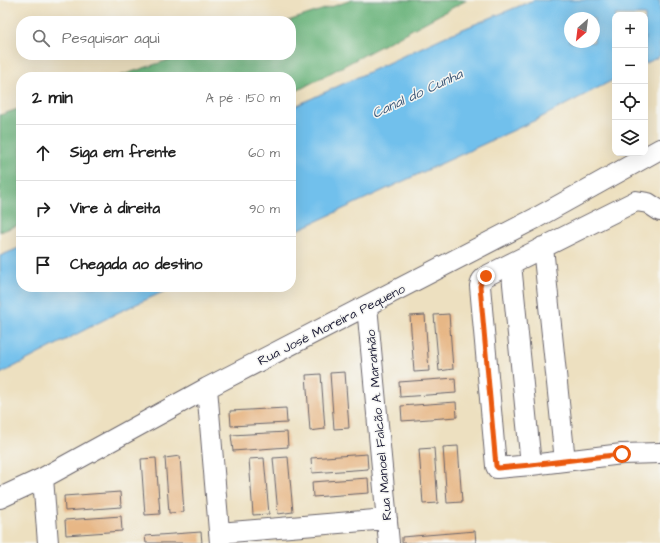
<!DOCTYPE html>
<html lang="pt">
<head>
<meta charset="utf-8">
<style>
  :root { --surface:#fff; --page:#f6f6f6; --text:#222; --muted:#767676; --line:#e0e0e0 }
  body { margin:0; font-family:"Architects Daughter",sans-serif; background:var(--page); color:var(--text) }
  .controls { position:absolute; right:12px; top:12px; display:grid; overflow:hidden; border-radius:8px; box-shadow:0 4px 16px #0002 }
  .controls button { width:36px; height:36px; display:grid; place-items:center; padding:0; border:0; border-bottom:1px solid var(--line); background:var(--surface); color:var(--text); font:20px sans-serif }
  .compass { position:absolute; left:564px; top:12px; width:36px; height:36px; border-radius:50%; background:var(--surface); box-shadow:0 4px 16px #0002; rotate:208deg }
  .stop { position:absolute; width:12px; height:12px; margin:-9px; border:3px solid #ea580c; border-radius:50%; background:#fff }
  .stop.end { background:#ea580c; border-color:#fff; box-shadow:0 1px 4px #0008 }
  .list { margin:0; padding:0; list-style:none }
  h2 { display:flex; justify-content:space-between; align-items:center; height:52px; margin:0; padding:0 16px; font-size:17px }
  h2 small { font-size:13px; font-weight:400; color:var(--muted) }
  .list li { display:grid; grid-template-columns:26px 1fr auto; gap:12px; align-items:center; box-sizing:border-box; height:56px; padding:0 16px; border-top:1px solid var(--line) }
  .list b { display:block; font-size:15px; white-space:nowrap }
  .list em { font-size:13px; font-style:normal; color:var(--muted) }
  .icon { flex:none; width:22px; height:22px; fill:none; stroke:currentColor; stroke-width:2; stroke-linecap:round; stroke-linejoin:round }
  .map { position:relative; flex:none; width:660px; height:543px; overflow:hidden }
  .search { position:absolute; background:var(--surface); box-shadow:0 4px 16px #0002; left:16px; top:16px; width:280px; height:44px; display:flex; align-items:center; gap:10px; box-sizing:border-box; padding:0 14px; border-radius:16px; color:var(--muted); font-size:15px }
  .panel { position:absolute; background:var(--surface); box-shadow:0 4px 16px #0002; left:16px; top:72px; width:280px; height:220px; border-radius:16px }
  .map>svg:first-child { display:block }
</style>
</head>
<body>
<div class="map">
<svg width="660" height="543" viewBox="0 0 660 543">
  <rect width="100%" height="100%" fill="#f6f6f2"/>
  <filter id="ink" filterUnits="userSpaceOnUse"><feTurbulence type="fractalNoise" baseFrequency=".025" numOctaves="2"/><feDisplacementMap in="SourceGraphic" scale="8" xChannelSelector="R" yChannelSelector="G"/><feConvolveMatrix kernelMatrix="1 2 1 2 8 2 1 2 1" color-interpolation-filters="sRGB"/></filter>
  <filter id="wash" filterUnits="userSpaceOnUse"><feTurbulence type="fractalNoise" baseFrequency=".012" numOctaves="4" result="noise"/><feDisplacementMap in="SourceGraphic" scale="16" xChannelSelector="R" yChannelSelector="G"/><feGaussianBlur stdDeviation="0.9" result="paint"/><feColorMatrix in="noise" values="0 0 0 0 0 0 0 0 0 0 0 0 0 0 0 0 0 1.4 0 .05"/><feComposite in="paint" operator="in"/></filter>
  <g filter="url(#wash)">
    <rect width="100%" height="100%" fill="#ede0c0"/>
    <path fill="#6bb47b" stroke="#466b5b" d="M 352,0 L 467,0 L 291,94 L 291,77 L 116,77 L 184,55 L 291,55 L 291,21 L 288,21 Z
      M 21,108 L 21,224 L 0,232 L 0,115 Z"/>
    <path fill="#71c0ec" stroke="#4a7194" fill-rule="evenodd" d="M 534,0 L 660,0 L 660,56 L 645,64 L 645,15 L 615,15 L 615,79 L 538,119 L 291,233 L 291,108 L 446,36 ZM 570,18 L 594,18 L 594,42 L 570,42 Z
      M 21,247 L 21,287 L 174,287 L 119,312 L 0,374 L 0,256 Z"/>
    <g id="blocks">
      <path fill="#e7b786" d="M 449,314 L 453,369 L 439,371 L 434,315 Z
        M 425,315 L 429,371 L 414,372 L 410,316 Z
        M 345,372 L 349,428 L 334,429 L 330,373 Z
        M 321,374 L 325,429 L 310,431 L 306,375 Z
        M 455,378 L 456,393 L 400,397 L 399,382 Z
        M 456,402 L 457,417 L 402,421 L 401,406 Z
        M 286,408 L 287,423 L 231,426 L 230,411 Z
        M 287,432 L 288,447 L 233,451 L 231,435 Z
        M 458,446 L 462,502 L 447,503 L 443,447 Z
        M 434,448 L 438,503 L 423,504 L 419,449 Z
        M 367,454 L 368,469 L 312,473 L 311,458 Z
        M 180,456 L 184,512 L 169,513 L 165,458 Z
        M 288,457 L 293,512 L 278,514 L 273,458 Z
        M 156,458 L 160,514 L 145,515 L 141,459 Z
        M 264,458 L 269,514 L 253,515 L 249,459 Z
        M 368,478 L 369,493 L 313,497 L 312,482 Z
        M 120,492 L 121,507 L 65,511 L 64,496 Z
        M 121,516 L 122,531 L 66,535 L 65,520 Z
        M 475,531 L 476,543 L 402,543 L 402,537 Z
        M 201,532 L 202,543 L 146,543 L 145,536 Z"/>
    </g>
  </g>
  <g filter="url(#ink)">
    <use href="#blocks" fill-opacity="0" stroke="#69646a" stroke-width="1"/>
    <g fill="none" stroke-linecap="round" stroke-linejoin="round">
      <defs>
        <path id="minor" d="M 660,211 L 648,203 L 636,201 L 486,276 L 482,280 L 480,286 L 496,466 L 497,468 L 531,465 L 622,454 L 660,453
          M 543,247 L 565,461
          M 511,264 L 531,465
          M 367,306 L 389,543
          M 207,388 L 220,543
          M 43,478 L 48,543
          M 0,498 L 43,478 L 207,388 L 536,218 L 660,149
          M 219,533 L 387,519"/>
      </defs>
      <use href="#minor" stroke="#69646a" stroke-width="22"/>
      <use href="#minor" stroke="#fff" stroke-width="20"/>
    </g>
  </g>
  <g fill="none" stroke-linecap="round" stroke-linejoin="round" filter="url(#ink)">
    <path stroke="#ea580c" stroke-width="5" d="M 486,276 L 482,280 L 480,286 L 496,466 L 498,468 L 531,465 L 622,454"/>
  </g>
  <g text-anchor="middle" stroke-width="3" stroke-linejoin="round" paint-order="stroke">
    <g font-size="13" fill="#22223b" stroke="#f6f6f2">
      <text transform="translate(331 324) rotate(-27)" y="5">Rua José Moreira Pequeno</text>
      <text transform="translate(378 425) rotate(-95)" y="5">Rua Manoel Falcão A. Maranhão</text>
    </g>
    <g font-size="14" font-style="italic" fill="#3e5979" stroke="#f6f6f2">
      <text transform="translate(417 93) rotate(-25)" y="5">Canal do Cunha</text>
    </g>
  </g>
</svg>
<div class="controls">
<button>+</button>
<button>−</button>
<button><svg class="icon" aria-label="locate" viewBox="0 0 24 24"><circle cx="12" cy="12" r="6"/><path d="M12 2v4M12 18v4M2 12h4M18 12h4"/></svg></button>
<button><svg class="icon" aria-label="layers" viewBox="0 0 24 24"><path d="M12 4l9 5-9 5-9-5zM3 14l9 5 9-5"/></svg></button>
</div>
<svg class="compass" viewBox="-18 -18 36 36"><path d="M0-13l5 13h-10z" fill="#e53935"/><path d="M0 13l5-13h-10z" fill="#767676"/></svg>
<div class="stop" style="left:622px;top:454px"></div>
<div class="stop end" style="left:486px;top:276px"></div>
<div class="search"><svg class="icon" aria-label="search" viewBox="0 0 24 24"><circle cx="10" cy="10" r="6"/><path d="M15 15l6 6"/></svg>Pesquisar aqui</div>
<section class="panel">
<h2>2 min<small>A pé · 150 m</small></h2>
<ul class="list">
<li><svg class="icon" aria-label="ahead" viewBox="0 0 24 24"><path d="M12 20V5M6 11l6-6 6 6"/></svg><div><b>Siga em frente</b></div><em>60 m</em></li>
<li><svg class="icon" aria-label="right" viewBox="0 0 24 24"><path d="M7 20v-9h11M14 6l5 5-5 5"/></svg><div><b>Vire à direita</b></div><em>90 m</em></li>
<li><svg class="icon" aria-label="arrive" viewBox="0 0 24 24"><path d="M6 21V4h12l-3 4 3 4H6"/></svg><div><b>Chegada ao destino</b></div></li>
</ul>
</section>
</div>
</body>
</html>
